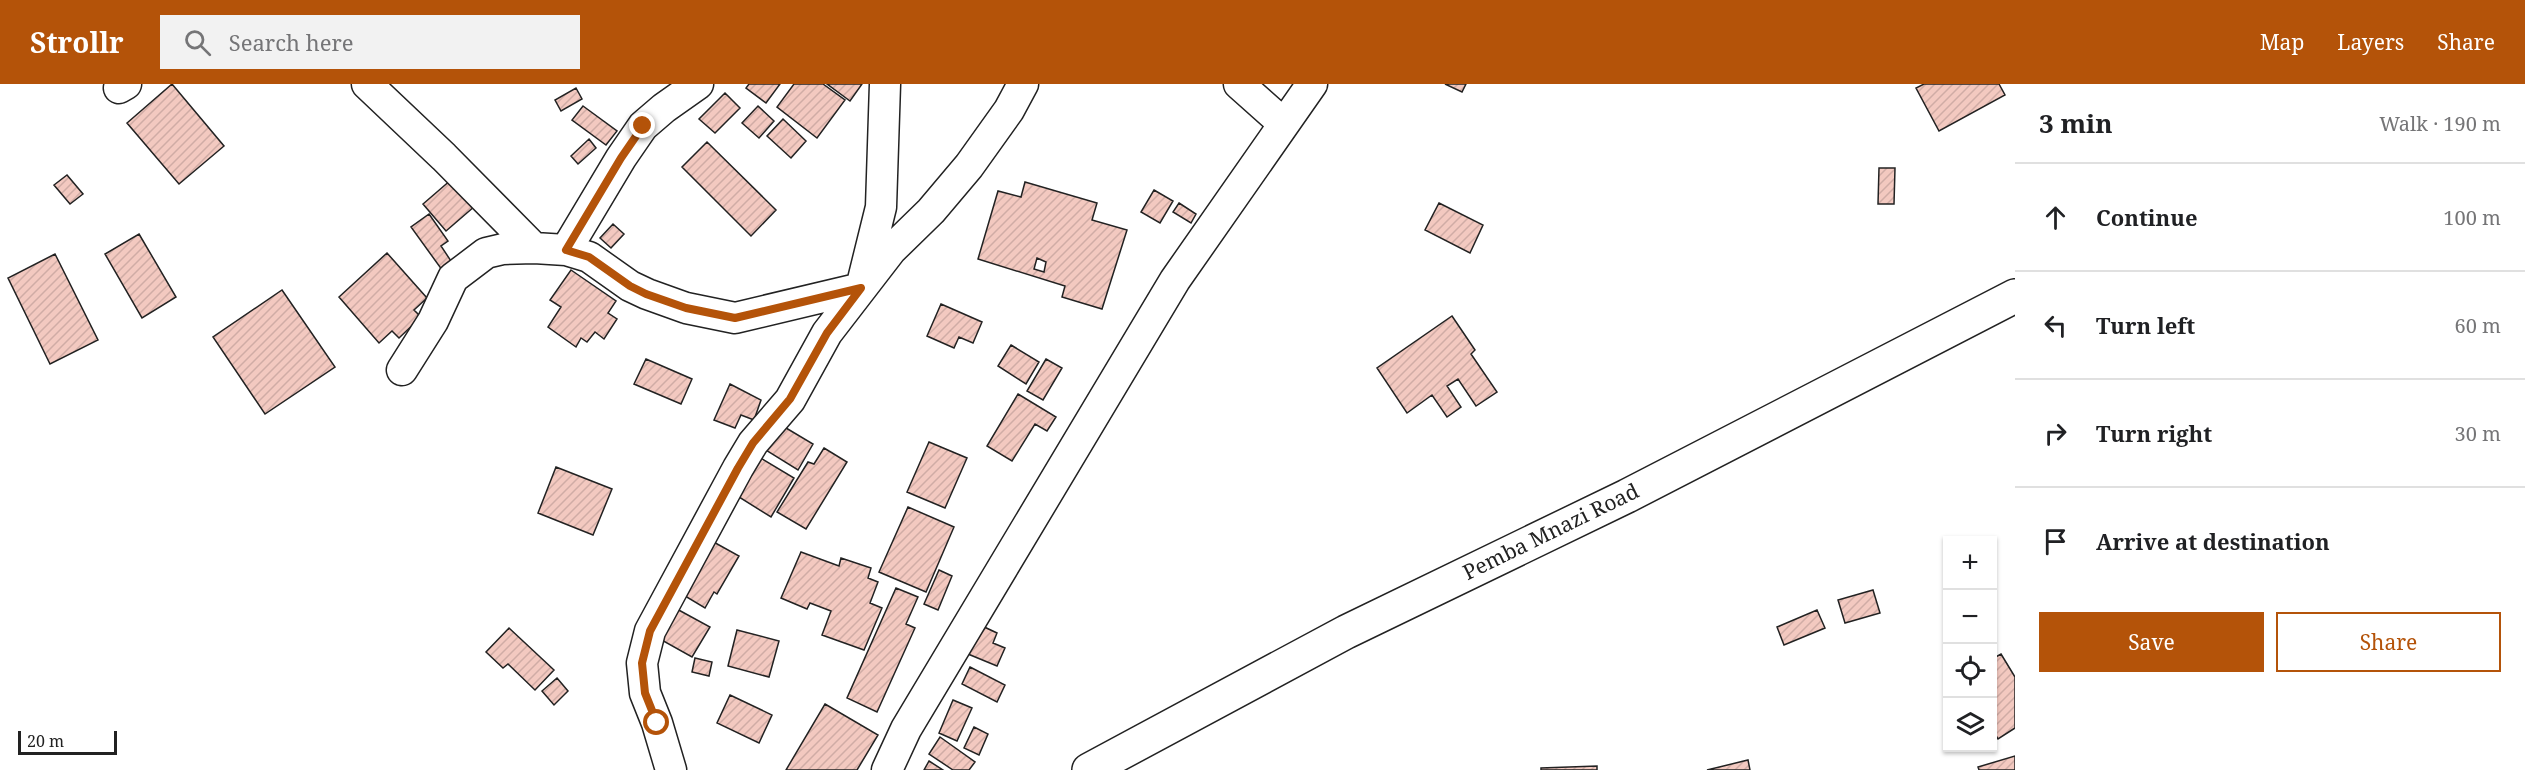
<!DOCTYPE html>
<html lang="en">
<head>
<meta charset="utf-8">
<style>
  :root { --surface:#fff; --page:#f2f2f2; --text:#202124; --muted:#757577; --line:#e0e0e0; --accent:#b45309 }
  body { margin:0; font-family:"Noto Serif",serif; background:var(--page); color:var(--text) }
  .controls { position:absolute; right:18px; bottom:18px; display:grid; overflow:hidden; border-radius:0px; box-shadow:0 2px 4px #0004 }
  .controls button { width:54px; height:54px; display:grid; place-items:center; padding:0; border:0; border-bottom:2px solid var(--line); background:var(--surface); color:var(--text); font:30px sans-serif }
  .scale { position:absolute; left:18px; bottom:15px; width:99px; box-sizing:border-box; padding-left:6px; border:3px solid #222; border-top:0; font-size:16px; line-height:21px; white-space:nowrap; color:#222; -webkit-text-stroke:4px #fff; paint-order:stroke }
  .stop { position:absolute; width:18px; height:18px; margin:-14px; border:4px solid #b45309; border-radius:50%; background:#fff }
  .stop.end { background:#b45309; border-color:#fff; box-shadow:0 2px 6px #0008 }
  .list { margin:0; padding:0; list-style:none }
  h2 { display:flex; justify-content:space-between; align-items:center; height:78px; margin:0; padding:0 24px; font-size:26px }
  h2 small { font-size:20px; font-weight:400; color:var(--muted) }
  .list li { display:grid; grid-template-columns:39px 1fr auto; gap:18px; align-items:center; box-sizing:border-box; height:108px; padding:0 24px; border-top:2px solid var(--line) }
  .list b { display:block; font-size:22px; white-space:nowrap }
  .list em { font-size:20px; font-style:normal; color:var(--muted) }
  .actions { display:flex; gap:12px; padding:18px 24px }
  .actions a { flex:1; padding:14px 0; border:2px solid var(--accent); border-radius:0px; text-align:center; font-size:21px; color:var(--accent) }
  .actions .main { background:var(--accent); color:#fff }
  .icon { flex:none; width:33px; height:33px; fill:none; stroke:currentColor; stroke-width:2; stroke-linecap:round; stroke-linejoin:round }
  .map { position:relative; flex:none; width:2015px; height:686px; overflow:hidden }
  header { display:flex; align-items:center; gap:36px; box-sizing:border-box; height:84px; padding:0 30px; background:var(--accent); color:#fff }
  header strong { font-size:28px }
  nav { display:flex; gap:33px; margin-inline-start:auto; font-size:21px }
  .search { width:420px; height:54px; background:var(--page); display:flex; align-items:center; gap:15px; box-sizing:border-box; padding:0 21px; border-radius:0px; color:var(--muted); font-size:22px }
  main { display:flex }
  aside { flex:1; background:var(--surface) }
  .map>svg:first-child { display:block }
</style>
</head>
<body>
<header>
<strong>Strollr</strong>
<div class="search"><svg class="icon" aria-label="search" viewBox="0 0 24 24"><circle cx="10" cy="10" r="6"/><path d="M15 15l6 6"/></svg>Search here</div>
<nav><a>Map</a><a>Layers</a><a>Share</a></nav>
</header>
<main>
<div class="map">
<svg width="2015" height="686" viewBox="0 0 2015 686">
  <defs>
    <pattern id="building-hatch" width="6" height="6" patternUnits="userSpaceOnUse" patternTransform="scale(1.5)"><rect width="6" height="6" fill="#f3c9c0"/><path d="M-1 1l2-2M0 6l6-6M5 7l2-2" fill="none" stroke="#d0aca5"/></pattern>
  </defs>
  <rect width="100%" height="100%" fill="#fff"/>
  <path fill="url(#building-hatch)" stroke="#222" stroke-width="1.5" fill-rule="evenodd" d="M 172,0 L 224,62 L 179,100 L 127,39 Z
    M 749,0 L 780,0 L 766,19 L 746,4 Z
    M 794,0 L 823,0 L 845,16 L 817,54 L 777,23 Z
    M 827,0 L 862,0 L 850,17 Z
    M 1445,0 L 1466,0 L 1462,8 Z
    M 1924,0 L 1999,0 L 2005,11 L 1939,47 L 1916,4 Z
    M 576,4 L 582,15 L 561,27 L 555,16 Z
    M 725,9 L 740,24 L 715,49 L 699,35 Z
    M 583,22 L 617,47 L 606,61 L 572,36 Z
    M 758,22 L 774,37 L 759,54 L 742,39 Z
    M 783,35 L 806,57 L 791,74 L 767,52 Z
    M 589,55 L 596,64 L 578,80 L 571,72 Z
    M 707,58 L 776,126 L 751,152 L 682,83 Z
    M 1879,84 L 1895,84 L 1894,120 L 1878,120 Z
    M 67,91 L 83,110 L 70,120 L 54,101 Z
    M 452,95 L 475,122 L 446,147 L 423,120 Z
    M 1025,98 L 1097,119 L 1092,136 L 1127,146 L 1102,225 L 1062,213 L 1065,202 L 978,175 L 998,107 L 1021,113 ZM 1037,174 L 1046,178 L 1044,188 L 1034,185 Z
    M 1154,106 L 1173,117 L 1160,139 L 1141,128 Z
    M 1179,119 L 1196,130 L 1191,139 L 1173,128 Z
    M 1439,119 L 1483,141 L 1470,169 L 1425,146 Z
    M 429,130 L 448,157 L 441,162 L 455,183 L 445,190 L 411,143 Z
    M 613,140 L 624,150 L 611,164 L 600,154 Z
    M 139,150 L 176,213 L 142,234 L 105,170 Z
    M 387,169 L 427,214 L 414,226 L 421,233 L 399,254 L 392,247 L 379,259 L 339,213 Z
    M 55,170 L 98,256 L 50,280 L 8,194 Z
    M 571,186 L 616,217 L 608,229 L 617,235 L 604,255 L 595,248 L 587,258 L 581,254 L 576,263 L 548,243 L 561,223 L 550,216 Z
    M 282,206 L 335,283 L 265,330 L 213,253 Z
    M 941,220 L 982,238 L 973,259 L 959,253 L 954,264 L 927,252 Z
    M 1452,232 L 1475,266 L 1471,270 L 1497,308 L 1476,322 L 1458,295 L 1447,302 L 1461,323 L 1447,333 L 1432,311 L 1407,329 L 1377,284 Z
    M 1011,261 L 1039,278 L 1026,300 L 998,282 Z
    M 646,275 L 692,295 L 681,320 L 634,300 Z
    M 1046,275 L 1062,284 L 1043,316 L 1027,307 Z
    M 730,300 L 761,316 L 754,336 L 741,331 L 735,344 L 714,336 Z
    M 1018,310 L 1056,333 L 1047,347 L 1035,340 L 1012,377 L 987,362 Z
    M 776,338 L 813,360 L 798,386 L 761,363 Z
    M 929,358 L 967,374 L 945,424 L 907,408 Z
    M 824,364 L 847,378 L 806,445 L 777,428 L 808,378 L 814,380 Z
    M 754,370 L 794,394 L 771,433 L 731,408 Z
    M 556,383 L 612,405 L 593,451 L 538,429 Z
    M 908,423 L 954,443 L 926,508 L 879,488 Z
    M 710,456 L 739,472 L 717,510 L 714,508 L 705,524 L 680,509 Z
    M 801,468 L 839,482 L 841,474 L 871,484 L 868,494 L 878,498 L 870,519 L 882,524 L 864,566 L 822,551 L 831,527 L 810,519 L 807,525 L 781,514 Z
    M 939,486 L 952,492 L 938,526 L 924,520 Z
    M 896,504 L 918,513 L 906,540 L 915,544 L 877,628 L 847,614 Z
    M 1873,506 L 1880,529 L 1845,539 L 1838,516 Z
    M 675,524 L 710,543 L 692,573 L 658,554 Z
    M 1817,526 L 1825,544 L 1784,561 L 1777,543 Z
    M 980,541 L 997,549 L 993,559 L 1005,564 L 997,582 L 968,570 Z
    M 509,544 L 554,586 L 535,606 L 508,580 L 503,584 L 486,568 Z
    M 737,546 L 779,557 L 769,593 L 728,582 Z
    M 2001,570 L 2015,593 L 2015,644 L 1998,655 L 1992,645 L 1992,575 Z
    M 695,574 L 712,578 L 709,592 L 692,588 Z
    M 970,583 L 1005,601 L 997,618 L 962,600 Z
    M 557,594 L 568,607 L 554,621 L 542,607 Z
    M 730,611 L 772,631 L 759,659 L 717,639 Z
    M 953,616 L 972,624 L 957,657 L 939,649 Z
    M 825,620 L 878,651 L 857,686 L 786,686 Z
    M 974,643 L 988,650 L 979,671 L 964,664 Z
    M 940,653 L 975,678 L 969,686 L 953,686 L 929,670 Z
    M 2015,672 L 2015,686 L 1979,686 L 1978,683 Z
    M 1748,676 L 1750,686 L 1707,686 Z
    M 929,677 L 943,686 L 924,686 Z
    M 1597,682 L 1597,686 L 1541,686 L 1541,684 Z"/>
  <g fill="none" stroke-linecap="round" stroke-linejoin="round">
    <defs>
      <path id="minor" d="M 367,0 L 444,73 L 534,164
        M 1239,0 L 1284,40
        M 119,4 L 126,0
        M 566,166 L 621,74 L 643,42 L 664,24 L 698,0
        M 402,286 L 433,237 L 453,194 L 486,169 L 503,165 L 534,164 L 566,166 L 589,173 L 630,202 L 647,210 L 686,224 L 735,234 L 861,204 L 881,123 L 885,0
        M 671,686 L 657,639 L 645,609 L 642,579 L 650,547 L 738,384 L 753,359 L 790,316 L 827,249 L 891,166 L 931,127 L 969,82 L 1009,26 L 1023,0
        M 887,686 L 906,645 L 1175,196 L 1312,0"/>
      <path id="secondary" d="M 1089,686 L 1346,548 L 1627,412 L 2015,212"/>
    </defs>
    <use href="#minor" stroke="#222" stroke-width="33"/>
    <use href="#secondary" stroke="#222" stroke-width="36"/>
    <use href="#minor" stroke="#fff" stroke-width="30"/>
    <use href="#secondary" stroke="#fff" stroke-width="33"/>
  </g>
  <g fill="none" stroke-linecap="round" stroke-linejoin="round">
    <path stroke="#b45309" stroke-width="8" d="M 643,42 L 621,74 L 566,166 L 589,173 L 630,202 L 646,210 L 686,224 L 735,234 L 861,204 L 827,249 L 790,315 L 753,359 L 738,384 L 650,547 L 642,579 L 645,609 L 657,639"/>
  </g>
  <g text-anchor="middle" stroke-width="4.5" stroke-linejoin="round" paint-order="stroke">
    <g font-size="21" fill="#222" stroke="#fff">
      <text transform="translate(1551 448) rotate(-26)" y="7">Pemba Mnazi Road</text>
    </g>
  </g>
</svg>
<div class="controls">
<button>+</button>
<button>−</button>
<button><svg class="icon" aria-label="locate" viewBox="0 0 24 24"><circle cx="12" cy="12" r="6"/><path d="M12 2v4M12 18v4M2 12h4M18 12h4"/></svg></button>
<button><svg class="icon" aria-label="layers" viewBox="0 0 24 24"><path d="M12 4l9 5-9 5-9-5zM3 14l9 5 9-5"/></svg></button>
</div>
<div class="scale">20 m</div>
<div class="stop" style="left:657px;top:639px"></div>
<div class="stop end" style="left:643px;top:42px"></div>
</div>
<aside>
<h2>3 min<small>Walk · 190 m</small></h2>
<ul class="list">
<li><svg class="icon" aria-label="ahead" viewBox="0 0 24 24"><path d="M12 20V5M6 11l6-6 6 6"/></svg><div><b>Continue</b></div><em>100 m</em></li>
<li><svg class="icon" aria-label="left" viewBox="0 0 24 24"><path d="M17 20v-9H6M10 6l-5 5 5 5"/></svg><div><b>Turn left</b></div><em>60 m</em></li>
<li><svg class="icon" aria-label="right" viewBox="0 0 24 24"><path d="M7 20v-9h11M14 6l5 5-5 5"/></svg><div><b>Turn right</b></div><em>30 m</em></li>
<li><svg class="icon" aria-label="arrive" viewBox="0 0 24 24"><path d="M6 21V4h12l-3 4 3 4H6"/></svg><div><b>Arrive at destination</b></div></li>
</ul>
<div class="actions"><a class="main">Save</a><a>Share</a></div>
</aside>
</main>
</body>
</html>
